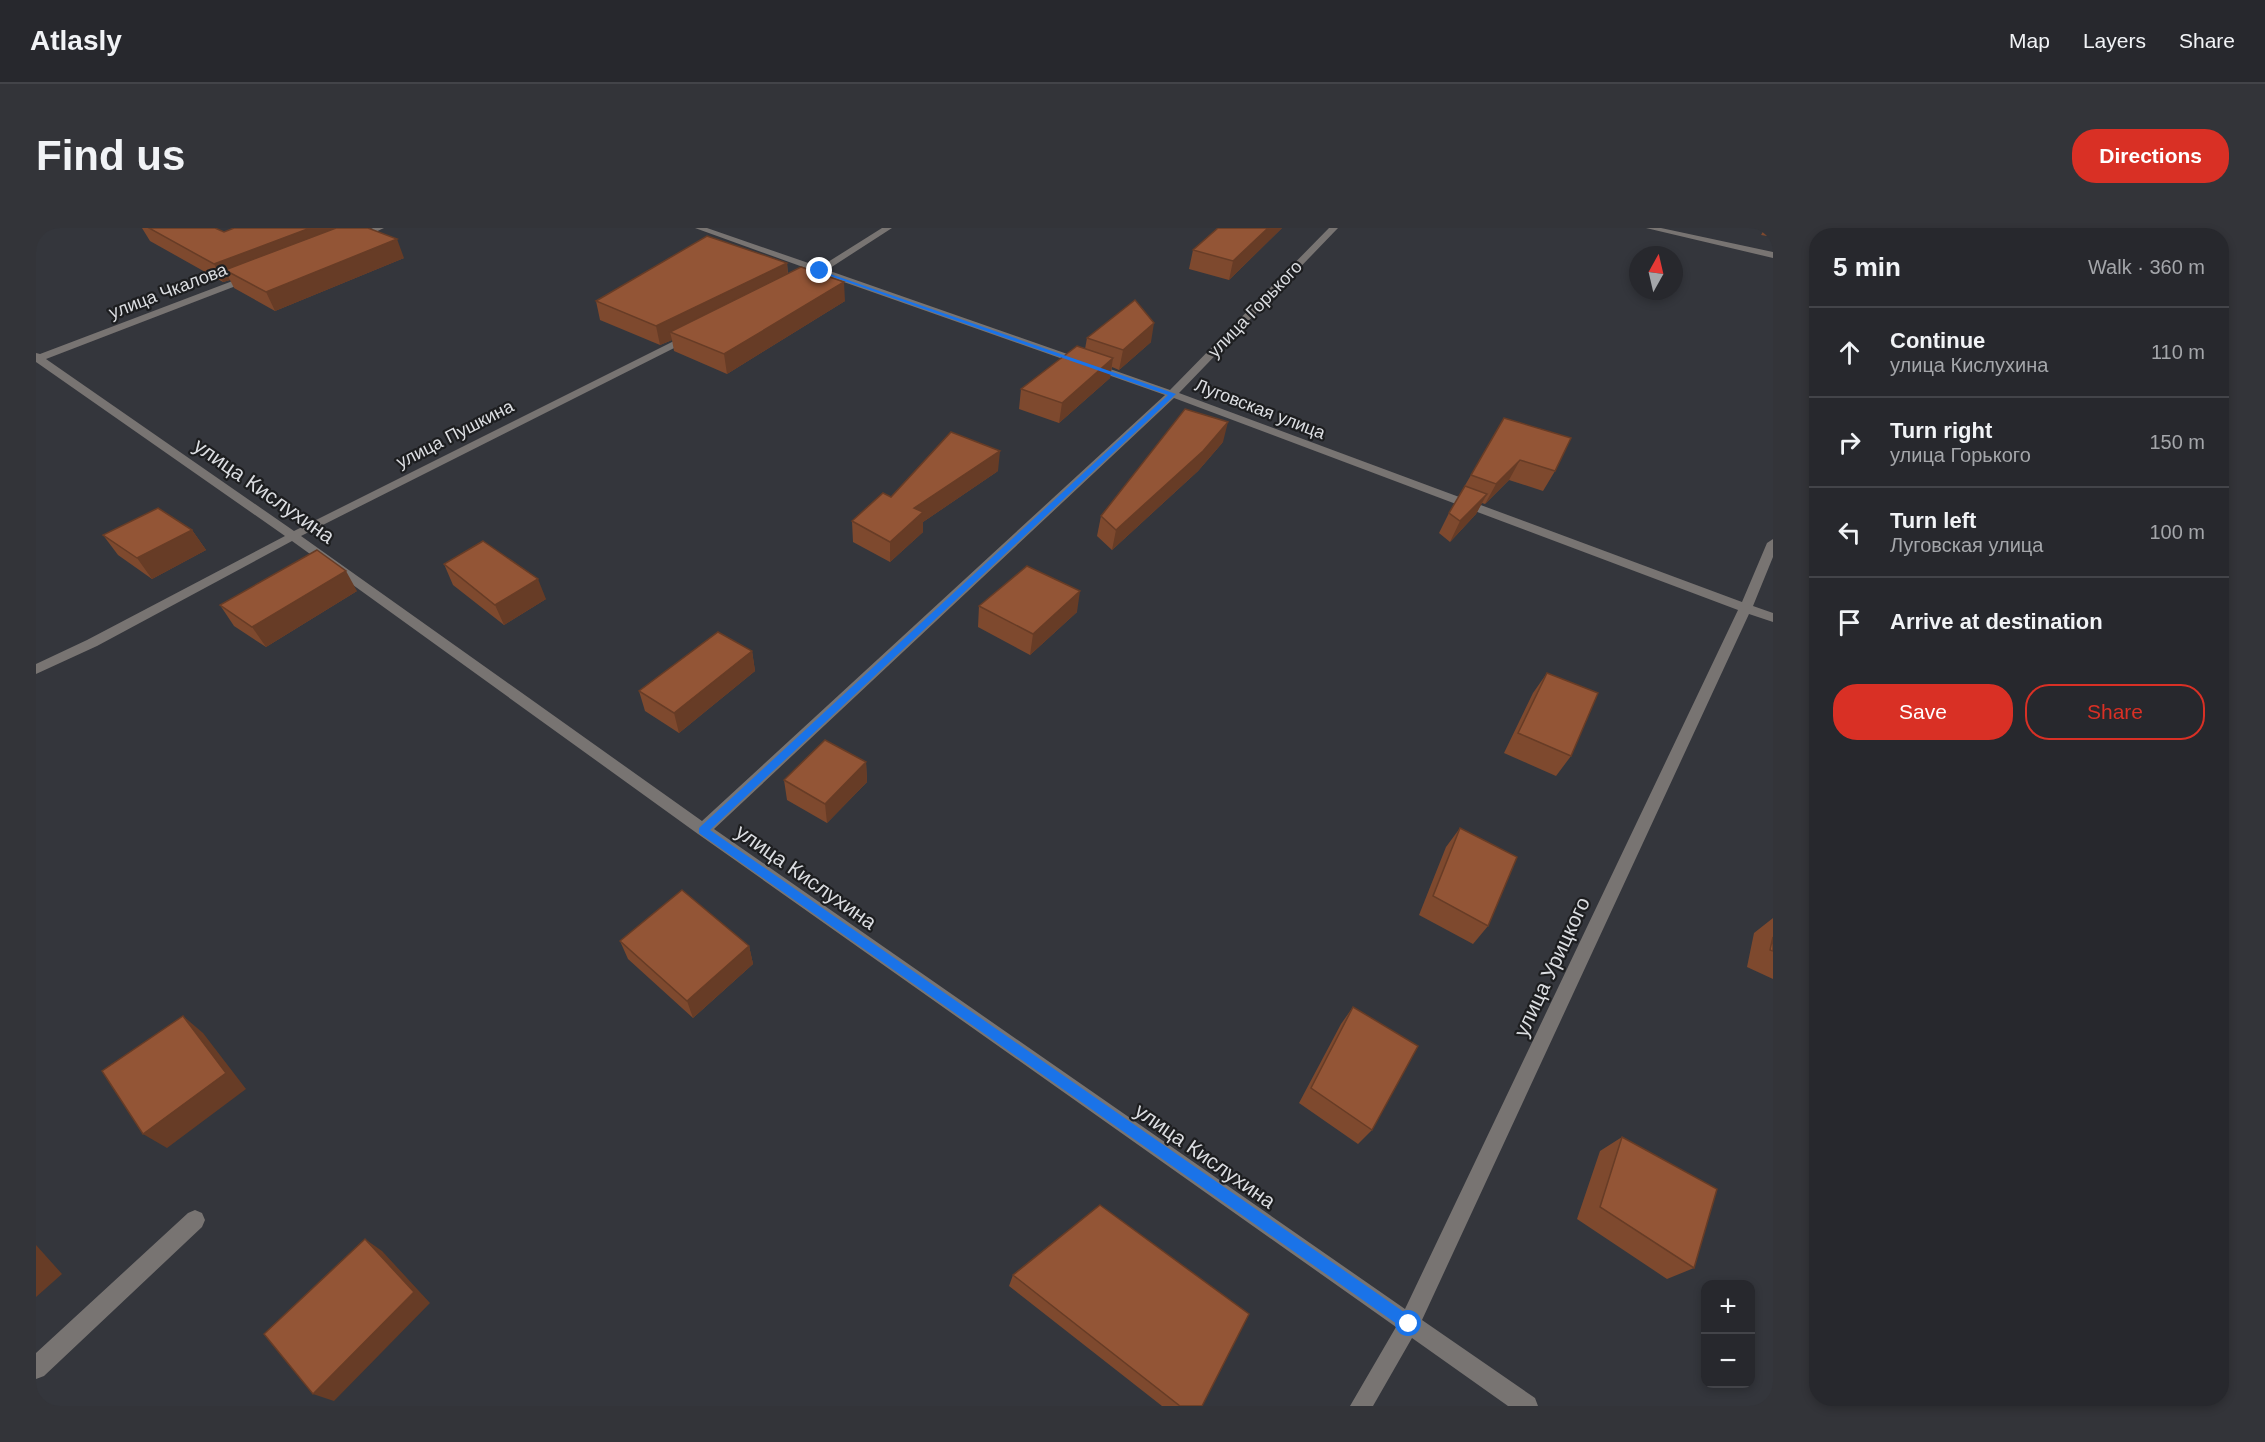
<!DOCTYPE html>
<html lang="en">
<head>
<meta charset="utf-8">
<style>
  :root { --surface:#27282d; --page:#333439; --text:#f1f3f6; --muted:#a4a6aa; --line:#434449; --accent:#d93025 }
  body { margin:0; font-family:Arial,sans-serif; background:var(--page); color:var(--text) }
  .controls { position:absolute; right:18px; bottom:18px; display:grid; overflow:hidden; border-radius:12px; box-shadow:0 3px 9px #0003 }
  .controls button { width:54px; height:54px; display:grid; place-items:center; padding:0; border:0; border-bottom:2px solid var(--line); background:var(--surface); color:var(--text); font:30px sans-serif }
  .compass { position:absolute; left:1593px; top:18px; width:54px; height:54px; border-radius:50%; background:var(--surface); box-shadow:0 3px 9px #0003; rotate:8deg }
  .stop { position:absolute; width:18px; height:18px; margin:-14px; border:4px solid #1a73e8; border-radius:50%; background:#fff }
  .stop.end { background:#1a73e8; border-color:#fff; box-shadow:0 2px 6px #0008 }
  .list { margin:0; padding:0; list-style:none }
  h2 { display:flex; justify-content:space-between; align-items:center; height:78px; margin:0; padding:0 24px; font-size:26px }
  h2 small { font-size:20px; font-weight:400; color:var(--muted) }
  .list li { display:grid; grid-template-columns:39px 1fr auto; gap:18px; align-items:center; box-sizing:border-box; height:90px; padding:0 24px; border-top:2px solid var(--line) }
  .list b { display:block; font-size:22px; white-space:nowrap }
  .list p { margin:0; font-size:20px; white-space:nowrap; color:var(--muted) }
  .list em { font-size:20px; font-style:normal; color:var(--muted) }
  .actions { display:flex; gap:12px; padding:18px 24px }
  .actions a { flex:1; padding:14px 0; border:2px solid var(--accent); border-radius:24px; text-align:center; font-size:21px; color:var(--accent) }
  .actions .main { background:var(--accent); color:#fff }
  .icon { flex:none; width:33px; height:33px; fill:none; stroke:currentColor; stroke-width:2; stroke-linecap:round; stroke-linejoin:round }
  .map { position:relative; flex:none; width:1737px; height:1178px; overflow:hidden; border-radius:24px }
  header { display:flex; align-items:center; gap:36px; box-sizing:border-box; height:84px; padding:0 30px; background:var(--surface); border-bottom:2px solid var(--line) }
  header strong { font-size:28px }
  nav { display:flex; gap:33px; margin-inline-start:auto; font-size:21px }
  .intro { display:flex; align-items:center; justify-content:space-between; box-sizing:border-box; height:144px; padding:0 36px }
  h1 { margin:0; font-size:42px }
  .button { padding:15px 27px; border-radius:24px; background:var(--accent); color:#fff; font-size:21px; font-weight:700 }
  main { display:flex; gap:36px; padding:0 36px }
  aside { flex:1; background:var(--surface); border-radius:24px; box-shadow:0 3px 9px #0003 }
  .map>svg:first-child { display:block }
</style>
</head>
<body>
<header>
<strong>Atlasly</strong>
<nav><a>Map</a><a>Layers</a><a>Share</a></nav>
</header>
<div class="intro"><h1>Find us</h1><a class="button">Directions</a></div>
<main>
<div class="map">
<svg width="1737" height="1178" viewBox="0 0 1737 1178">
  <rect width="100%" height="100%" fill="#34363c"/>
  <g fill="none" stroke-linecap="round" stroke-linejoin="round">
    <path fill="#787472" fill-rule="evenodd" d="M 337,0 L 348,0 L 322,12 L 315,10 Z
      M 659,0 L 671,0 L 784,39 L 846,0 L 856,0 L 791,42 L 1134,162 L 1293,0 L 1302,0 L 1143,165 L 1706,374 L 1731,315 L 1737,311 L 1737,329 L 1717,378 L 1737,385 L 1737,394 L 1713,386 L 1386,1092 L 1499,1170 L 1502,1178 L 1472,1178 L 1376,1110 L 1337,1178 L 1314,1178 L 1360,1099 L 662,606 L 256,313 L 61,418 L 0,446 L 0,436 L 51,412 L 249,308 L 0,134 L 0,125 L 4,126 L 215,46 L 219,49 L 218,51 L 10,131 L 258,303 L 652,106 L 658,106 L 658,110 L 265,308 L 666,593 L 1129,167 L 785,46 L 776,48 L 775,46 L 778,43 ZM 1138,170 L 1702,382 L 1369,1081 L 678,601 Z
      M 1610,0 L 1625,0 L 1737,24 L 1737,30 Z
      M 159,982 L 166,985 L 169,992 L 166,999 L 8,1148 L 0,1151 L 0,1125 L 152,985 Z"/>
  </g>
  <path fill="#7e492e" d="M 106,0 L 179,0 L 188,4 L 368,30 L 239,83 L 198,60 L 194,52 L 187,54 L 114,13 Z
    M 1246,0 L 1193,52 L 1153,41 L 1157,22 Z
    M 1729,0 L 1737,0 L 1737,9 L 1725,7 Z
    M 751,35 L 752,46 L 809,73 L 691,146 L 638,123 L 636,112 L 624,117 L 564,92 L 560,73 Z
    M 1051,110 L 1115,114 L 1083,142 L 1076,139 L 1074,150 L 1023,195 L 983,181 L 985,161 L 1049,121 Z
    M 1468,190 L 1519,243 L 1507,263 L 1473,252 L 1449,276 L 1446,275 L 1440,286 L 1414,314 L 1403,305 L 1413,285 Z
    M 1187,214 L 1162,243 L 1076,322 L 1061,308 L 1065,288 Z
    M 962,243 L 887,294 L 887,304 L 854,334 L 817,314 L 816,293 L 855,269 Z
    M 156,302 L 170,322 L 116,351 L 82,327 L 67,307 Z
    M 408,336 L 510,371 L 468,397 L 417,357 Z
    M 321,363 L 230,419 L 198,398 L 184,377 Z
    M 943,378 L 1041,384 L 994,427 L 942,399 Z
    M 716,423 L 719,443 L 643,505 L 609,483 L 603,463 Z
    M 1511,445 L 1535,528 L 1520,548 L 1468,525 L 1497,465 Z
    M 830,534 L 831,554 L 791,595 L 751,572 L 748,552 Z
    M 1424,600 L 1452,698 L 1437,716 L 1383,687 L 1410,619 Z
    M 1737,690 L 1737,751 L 1711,739 L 1718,705 Z
    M 584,713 L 713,718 L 717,736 L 657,790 L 592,731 Z
    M 1317,779 L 1336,902 L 1322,916 L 1263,875 L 1305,796 Z
    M 1586,909 L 1658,1040 L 1631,1051 L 1541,991 L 1564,923 Z
    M 977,1047 L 1166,1178 L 1126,1178 L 973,1058 Z"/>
  <path fill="#673c26" d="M 274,0 L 309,0 L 189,42 L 194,52 L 187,54 L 178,36 Z
    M 1232,0 L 1246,0 L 1193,52 L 1197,33 Z
    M 361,11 L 368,30 L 239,83 L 230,64 Z
    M 751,35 L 752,53 L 634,104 L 636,112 L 624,117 L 620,98 Z
    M 808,54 L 809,73 L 691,146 L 688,126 Z
    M 1118,95 L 1115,114 L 1083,142 L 1087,122 Z
    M 1077,130 L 1074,150 L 1023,195 L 1026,175 Z
    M 1192,194 L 1187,214 L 1162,243 L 1076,322 L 1080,302 Z
    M 964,223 L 962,243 L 887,294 L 887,304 L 854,334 L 854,314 L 878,280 Z
    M 1484,232 L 1473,252 L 1449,276 L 1460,256 Z
    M 1451,266 L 1440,286 L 1414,314 L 1424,293 Z
    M 156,302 L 170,322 L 116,351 L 101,330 Z
    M 310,343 L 321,363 L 230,419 L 216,399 Z
    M 502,351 L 510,371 L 468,397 L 459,377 Z
    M 1044,363 L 1041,384 L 994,427 L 997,406 Z
    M 716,423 L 719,443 L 643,505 L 638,485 Z
    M 830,534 L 831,554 L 791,595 L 789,576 Z
    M 713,718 L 717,736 L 657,790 L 651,773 Z
    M 147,788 L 167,805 L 210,861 L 131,920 L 107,906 Z
    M 329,1011 L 346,1023 L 394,1075 L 298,1173 L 277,1166 Z
    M 0,1017 L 26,1046 L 0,1069 Z"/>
  <path fill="#935536" stroke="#673c26" stroke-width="1.5" d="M 113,0 L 179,0 L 188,4 L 198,0 L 274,0 L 178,36 Z
    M 300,0 L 332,0 L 361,11 L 230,64 L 189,42 Z
    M 1182,0 L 1232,0 L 1197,33 L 1157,22 Z
    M 671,8 L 751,35 L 620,98 L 560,73 Z
    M 765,39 L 808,54 L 688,126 L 634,104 Z
    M 1099,72 L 1118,95 L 1087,122 L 1051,110 Z
    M 1041,118 L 1077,130 L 1026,175 L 985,161 Z
    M 1149,181 L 1192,194 L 1167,223 L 1080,302 L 1065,288 Z
    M 1468,190 L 1535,210 L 1519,243 L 1484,232 L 1460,256 L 1435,247 Z
    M 915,204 L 964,223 L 878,280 L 887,284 L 854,314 L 816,293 L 847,265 L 855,269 Z
    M 1429,258 L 1451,266 L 1424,293 L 1413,285 Z
    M 122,280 L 156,302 L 101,330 L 67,307 Z
    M 447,313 L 502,351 L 459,377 L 408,336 Z
    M 281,322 L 310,343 L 216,399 L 184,377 Z
    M 991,338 L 1044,363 L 997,406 L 943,378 Z
    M 682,404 L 716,423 L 638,485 L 603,463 Z
    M 1511,445 L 1562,465 L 1535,528 L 1482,505 Z
    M 789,512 L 830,534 L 789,576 L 748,552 Z
    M 1424,600 L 1481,629 L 1452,698 L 1397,668 Z
    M 646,662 L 713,718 L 651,773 L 584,713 Z
    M 1737,709 L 1737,723 L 1734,722 Z
    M 1317,779 L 1382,818 L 1336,902 L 1275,860 Z
    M 147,788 L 190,845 L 107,906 L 66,843 Z
    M 1586,909 L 1681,961 L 1658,1040 L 1564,979 Z
    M 1064,977 L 1213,1086 L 1166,1178 L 1144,1178 L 977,1047 Z
    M 329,1011 L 378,1064 L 277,1166 L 228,1106 Z"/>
  <path fill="#1a73e8" d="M 783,42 L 1140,166 L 674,602 L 1378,1091 L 1380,1096 L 1378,1101 L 1373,1103 L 1368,1101 L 663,605 L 663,600 L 1132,167 L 783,44 Z"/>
  <g text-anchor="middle" stroke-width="4.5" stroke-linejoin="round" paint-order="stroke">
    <g font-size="18" fill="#dbdde1" stroke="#1d1e20">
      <text transform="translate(132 63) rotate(-21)" y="6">улица Чкалова</text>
      <text transform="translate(1219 81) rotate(-46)" y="6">улица Горького</text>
      <text transform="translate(1224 181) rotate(21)" y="6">Луговская улица</text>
      <text transform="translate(419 206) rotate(-27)" y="6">улица Пушкина</text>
    </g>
    <g font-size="21" fill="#dbdde1" stroke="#1d1e20">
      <text transform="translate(228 263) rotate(35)" y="7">улица Кислухина</text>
      <text transform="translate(770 649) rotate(35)" y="7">улица Кислухина</text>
      <text transform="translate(1516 739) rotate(-65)" y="7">улица Урицкого</text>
      <text transform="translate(1169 928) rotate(35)" y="7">улица Кислухина</text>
    </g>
  </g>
</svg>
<div class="controls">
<button>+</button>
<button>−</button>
</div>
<svg class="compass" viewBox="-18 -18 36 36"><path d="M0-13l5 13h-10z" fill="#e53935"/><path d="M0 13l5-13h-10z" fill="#a4a6aa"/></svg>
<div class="stop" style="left:1373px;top:1096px"></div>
<div class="stop end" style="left:784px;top:43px"></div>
</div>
<aside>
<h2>5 min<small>Walk · 360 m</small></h2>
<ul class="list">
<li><svg class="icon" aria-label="ahead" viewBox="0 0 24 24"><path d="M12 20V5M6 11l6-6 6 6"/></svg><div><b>Continue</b><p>улица Кислухина</p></div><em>110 m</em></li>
<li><svg class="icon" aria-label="right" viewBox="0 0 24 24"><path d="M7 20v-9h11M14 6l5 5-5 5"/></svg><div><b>Turn right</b><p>улица Горького</p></div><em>150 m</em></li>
<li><svg class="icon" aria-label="left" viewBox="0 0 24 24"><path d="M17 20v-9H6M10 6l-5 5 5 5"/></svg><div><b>Turn left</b><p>Луговская улица</p></div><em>100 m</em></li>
<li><svg class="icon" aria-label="arrive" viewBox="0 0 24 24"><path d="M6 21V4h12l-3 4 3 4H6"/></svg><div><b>Arrive at destination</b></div></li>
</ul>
<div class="actions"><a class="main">Save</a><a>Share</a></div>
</aside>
</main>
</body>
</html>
